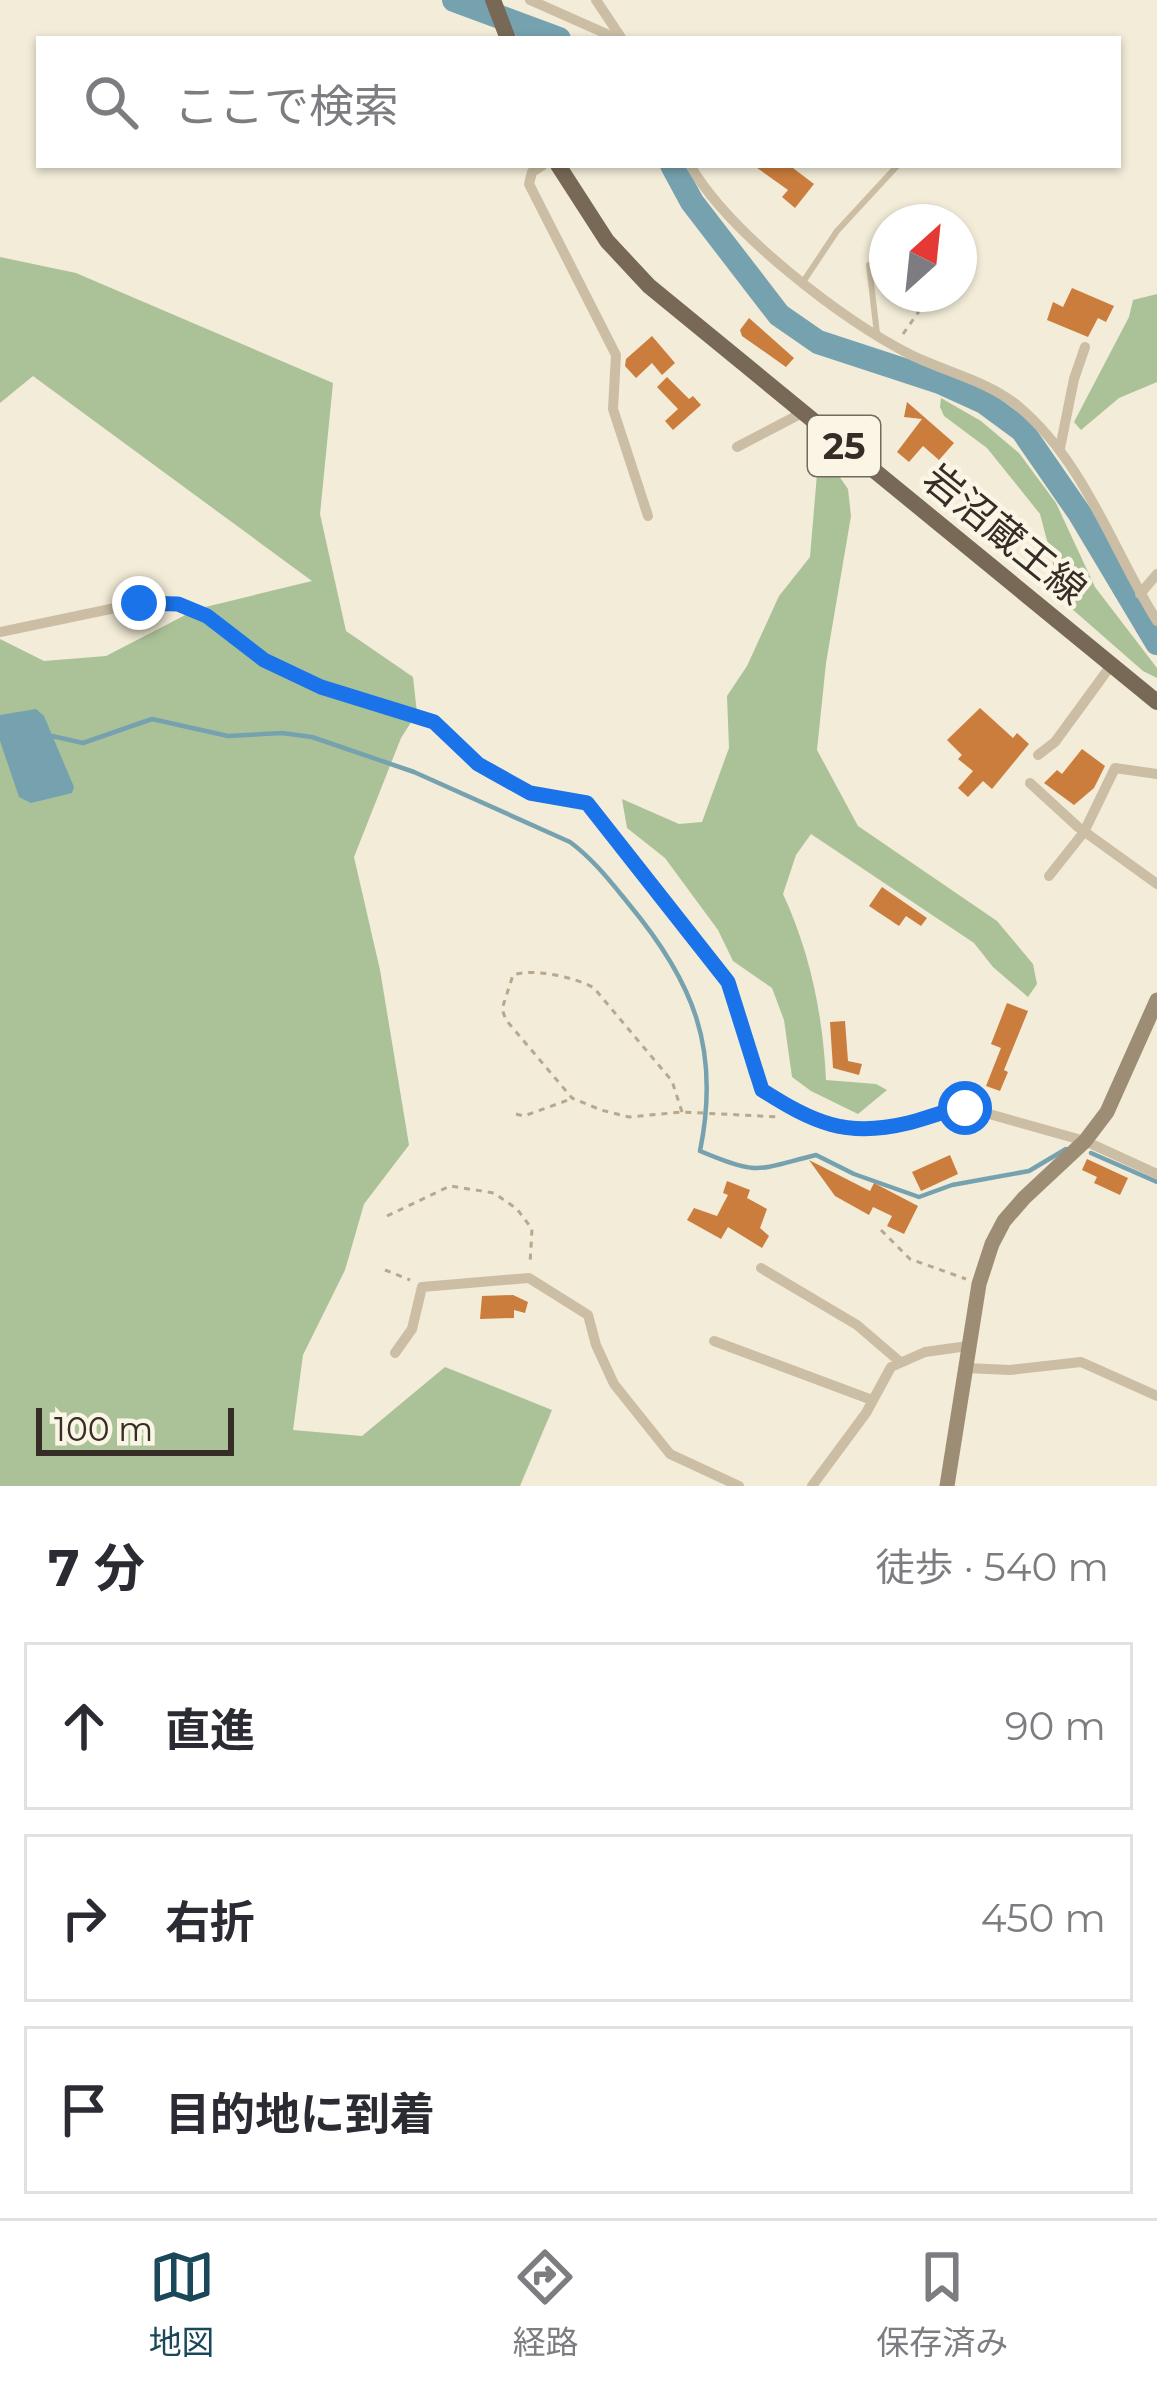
<!DOCTYPE html>
<html lang="ja">
<head>
<meta charset="utf-8">
<style>
  :root { --surface:#fff; --page:#f7f7f7; --text:#2b2b33; --muted:#7c7c81; --line:#e1e1e2; --accent:#1a4759 }
  body { margin:0; font-family:Montserrat,"Noto Sans JP",sans-serif; background:var(--page); color:var(--text) }
  .compass { position:absolute; left:869px; top:204px; width:108px; height:108px; border-radius:50%; background:var(--surface); box-shadow:0 3px 9px #0004; rotate:27deg }
  .scale { position:absolute; left:36px; bottom:30px; width:198px; box-sizing:border-box; padding-left:12px; border:6px solid #362e26; border-top:0; font-size:33px; line-height:42px; white-space:nowrap; color:#362e26; -webkit-text-stroke:9px #faf5e5; paint-order:stroke }
  .stop { position:absolute; width:36px; height:36px; margin:-27px; border:9px solid #1a73e8; border-radius:50%; background:#fff }
  .stop.end { background:#1a73e8; border-color:#fff; box-shadow:0 3px 12px #0008 }
  .list { margin:0; padding:0; list-style:none }
  h2 { display:flex; justify-content:space-between; align-items:center; height:156px; margin:0; padding:0 48px; font-size:51px }
  h2 small { font-size:39px; font-weight:400; color:var(--muted) }
  .list li { display:grid; grid-template-columns:78px 1fr auto; gap:36px; align-items:center; box-sizing:border-box; height:168px; margin:0 24px 24px; padding:0 24px; border:3px solid var(--line); border-radius:0px }
  .list b { display:block; font-size:45px; white-space:nowrap }
  .list em { font-size:39px; font-style:normal; color:var(--muted) }
  .icon { flex:none; width:66px; height:66px; fill:none; stroke:currentColor; stroke-width:2; stroke-linecap:round; stroke-linejoin:round }
  .map { position:relative; flex:none; width:1157px; height:1486px; overflow:hidden }
  .search { position:absolute; background:var(--surface); box-shadow:0 3px 9px #0004; left:36px; right:36px; top:36px; height:132px; display:flex; align-items:center; gap:30px; box-sizing:border-box; padding:0 42px; border-radius:0px; color:var(--muted); font-size:45px }
  .sheet { height:732px; background:var(--surface) }
  nav { display:flex; justify-content:space-around; align-items:center; box-sizing:border-box; height:168px; border-top:3px solid var(--line); background:var(--surface); font-size:33px; color:var(--muted) }
  nav a { display:grid; justify-items:center; gap:6px }
  nav .on { color:var(--accent) }
  .map>svg:first-child { display:block }
</style>
</head>
<body>
<div class="map">
<svg width="1157" height="1486" viewBox="0 0 1157 1486">
  <rect width="100%" height="100%" fill="#f2ecd8"/>
  <path fill="#abc298" d="M 0,257 L 76,273 L 333,383 L 320,514 L 346,631 L 413,677 L 417,713 L 401,738 L 354,857 L 380,970 L 409,1145 L 364,1204 L 345,1270 L 303,1355 L 293,1430 L 362,1436 L 445,1367 L 552,1410 L 520,1486 L 0,1486 L 0,639 L 44,661 L 106,656 L 197,609 L 312,581 L 33,376 L 0,403 Z
    M 1157,294 L 1157,382 L 1119,398 L 1081,430 L 1074,422 L 1129,317 L 1133,300 Z
    M 941,398 L 981,421 L 1019,453 L 1056,503 L 1095,587 L 1157,668 L 1157,678 L 1143,671 L 1063,601 L 1040,514 L 987,448 L 944,416 L 940,407 Z
    M 828,469 L 839,476 L 848,489 L 851,516 L 826,663 L 817,750 L 858,826 L 997,921 L 1033,964 L 1037,984 L 1028,997 L 993,967 L 974,943 L 811,834 L 796,855 L 783,894 C 810,952 823,1015 826,1080 L 876,1084 L 887,1090 L 858,1114 L 811,1091 L 792,1077 L 784,1020 L 772,988 L 733,961 L 718,930 L 665,858 L 627,828 L 622,799 L 679,824 L 702,822 L 729,748 L 727,696 L 747,666 L 779,596 L 810,557 L 817,474 Z"/>
  <path fill="#76a2b0" d="M 36,709 L 44,716 L 74,787 L 72,793 L 31,803 L 19,797 L 0,741 L 0,715 Z"/>
  <g fill="none" stroke-linecap="round" stroke-linejoin="round">
    <path stroke="#76a2b0" stroke-width="4.5" d="M 52,736 L 83,743 L 152,719 L 228,736 L 282,733 L 312,737 L 414,772 L 570,842 C 593,859 610,881 628,903 C 693,981 721,1048 700,1151 C 760,1176 755,1170 816,1155 L 854,1174 L 919,1197 L 952,1185 L 1029,1171 L 1066,1149
      M 1091,1153 L 1157,1182"/>
    <path stroke="#76a2b0" stroke-width="24" d="M 454,0 L 559,39
      M 672,165 L 692,202 L 779,315 L 818,342 L 940,382 L 984,402 L 1022,430 L 1080,514 L 1157,643"/>
  </g>
  <path fill="#cb7d3d" d="M 753,165 L 789,165 L 814,184 L 795,208 L 782,197 L 788,190 Z
    M 1072,288 L 1114,306 L 1106,322 L 1098,318 L 1088,337 L 1047,320 L 1053,302 L 1063,307 Z
    M 749,318 L 794,358 L 786,367 L 742,336 L 740,330 Z
    M 652,336 L 675,363 L 662,375 L 652,363 L 636,378 L 625,366 L 626,359 Z
    M 667,377 L 689,399 L 693,396 L 701,405 L 673,430 L 665,421 L 678,409 L 657,387 Z
    M 907,402 L 954,443 L 939,460 L 923,446 L 909,462 L 897,452 L 922,419 L 904,417 Z
    M 980,708 L 1013,738 L 1017,733 L 1029,744 L 992,789 L 983,781 L 968,797 L 958,788 L 973,771 L 958,759 L 962,755 L 947,740 Z
    M 1082,749 L 1105,766 L 1094,788 L 1074,805 L 1044,783 L 1057,770 L 1062,774 Z
    M 882,887 L 927,918 L 921,926 L 906,916 L 899,926 L 869,906 Z
    M 1007,1003 L 1028,1011 L 1004,1070 L 1008,1072 L 1000,1091 L 986,1086 L 1001,1048 L 991,1044 Z
    M 845,1021 L 848,1061 L 862,1064 L 859,1075 L 833,1068 L 830,1022 Z
    M 950,1155 L 958,1174 L 921,1191 L 912,1172 Z
    M 1087,1159 L 1128,1178 L 1120,1195 L 1094,1183 L 1097,1177 L 1082,1170 Z
    M 809,1160 L 870,1191 L 874,1183 L 918,1206 L 904,1234 L 887,1226 L 892,1216 L 873,1207 L 869,1215 L 835,1196 Z
    M 727,1181 L 750,1190 L 747,1198 L 767,1209 L 760,1228 L 769,1236 L 762,1248 L 728,1227 L 721,1239 L 687,1220 L 694,1208 L 717,1216 L 728,1195 L 723,1193 Z
    M 513,1295 L 528,1302 L 525,1313 L 514,1310 L 514,1318 L 480,1319 L 482,1296 Z"/>
  <g fill="none" stroke-linecap="round" stroke-linejoin="round">
    <path stroke="#b7a88e" stroke-width="3" stroke-dasharray="6 6" stroke-linecap="butt" d="M 903,334 L 931,294
      M 682,1112 L 672,1081 L 594,988 C 575,977 533,968 513,975 L 502,1009 L 506,1020 L 572,1098 L 601,1110 L 629,1117 L 682,1112 L 780,1117
      M 516,1114 L 524,1116 L 571,1099
      M 387,1216 L 450,1186 L 494,1193 L 517,1209 L 532,1229 L 530,1264
      M 881,1230 L 910,1259 L 966,1279
      M 385,1270 L 410,1280"/>
    <path stroke="#cbbea4" stroke-width="6" d="M 869,265 L 877,334
      M 803,282 L 837,231 L 898,165"/>
    <path stroke="#cbbea4" stroke-width="10" d="M 530,0 L 618,39
      M 596,0 L 622,39
      M 543,165 L 532,172 L 529,184 L 616,355 L 613,409 L 648,516
      M 690,165 C 729,233 841,319 911,355 C 946,372 988,381 1018,406 C 1085,462 1112,549 1157,621
      M 737,447 L 804,412
      M 1060,448 L 1074,379 L 1085,347
      M 1140,594 L 1157,574
      M 0,632 L 139,603 L 178,604 L 207,616 L 264,660 L 321,687 L 434,722 L 478,764 L 529,793 L 587,803 L 728,983 L 754,1074 L 762,1090 L 800,1114 L 846,1130 L 903,1124 L 948,1110 L 982,1112 L 1085,1141 L 1157,1174
      M 1038,755 L 1055,742 L 1112,664
      M 1030,783 L 1078,827 L 1157,884
      M 1049,876 L 1084,832 L 1115,768 L 1157,774
      M 761,1268 L 857,1325 L 899,1361
      M 714,1341 L 872,1400
      M 395,1353 L 412,1329 L 422,1287 L 529,1278 L 588,1315 L 596,1345 L 614,1384 L 670,1454 L 739,1486
      M 966,1368 L 1010,1370 L 1081,1362 L 1157,1396
      M 812,1486 L 866,1413 L 891,1367 L 925,1352 L 968,1346"/>
    <path stroke="#9e8d75" stroke-width="15" d="M 947,1486 L 979,1284 L 992,1244 L 1004,1221 L 1024,1198 L 1085,1141 L 1107,1112 L 1157,1000"/>
    <path stroke="#786956" stroke-width="16" d="M 493,0 L 508,39
      M 558,165 L 607,241 L 649,286 L 1157,702"/>
  </g>
  <g fill="none" stroke-linecap="round" stroke-linejoin="round">
    <path stroke="#1a73e8" stroke-width="15" d="M 139,603 L 178,604 L 207,616 L 264,660 L 321,687 L 434,722 L 478,764 L 530,793 L 587,803 L 728,982 L 762,1090 C 814,1123 846,1138 908,1123 C 928,1118 945,1110 965,1108"/>
  </g>
  <g text-anchor="middle" stroke-width="9" stroke-linejoin="round" paint-order="stroke">
    <rect fill="#faf5e5" stroke="#716a5f" stroke-width="3" x="808" y="416" width="72" height="60" rx="9"/>
    <g font-size="36" font-weight="bold" fill="#362e26">
      <text x="844" y="459">25</text>
    </g>
    <g font-size="39" fill="#362e26" stroke="#faf5e5">
      <text transform="translate(1005 534) rotate(39)" y="14">岩沼蔵王線</text>
    </g>
  </g>
</svg>
<svg class="compass" viewBox="-18 -18 36 36"><path d="M0-13l5 13h-10z" fill="#e53935"/><path d="M0 13l5-13h-10z" fill="#7c7c81"/></svg>
<div class="scale">100 m</div>
<div class="stop" style="left:965px;top:1108px"></div>
<div class="stop end" style="left:139px;top:603px"></div>
<div class="search"><svg class="icon" aria-label="search" viewBox="0 0 24 24"><circle cx="10" cy="10" r="6"/><path d="M15 15l6 6"/></svg>ここで検索</div>
</div>
<section class="sheet">
<h2>7 分<small>徒歩 · 540 m</small></h2>
<ul class="list">
<li><svg class="icon" aria-label="ahead" viewBox="0 0 24 24"><path d="M12 20V5M6 11l6-6 6 6"/></svg><div><b>直進</b></div><em>90 m</em></li>
<li><svg class="icon" aria-label="right" viewBox="0 0 24 24"><path d="M7 20v-9h11M14 6l5 5-5 5"/></svg><div><b>右折</b></div><em>450 m</em></li>
<li><svg class="icon" aria-label="arrive" viewBox="0 0 24 24"><path d="M6 21V4h12l-3 4 3 4H6"/></svg><div><b>目的地に到着</b></div></li>
</ul>
</section>
<nav>
<a class="on"><svg class="icon" aria-label="map" viewBox="0 0 24 24"><path d="M3 6l6-2 6 2 6-2v14l-6 2-6-2-6 2zM9 4v14M15 6v14"/></svg>地図</a>
<a><svg class="icon" aria-label="directions" viewBox="0 0 24 24"><path d="M12 3l9 9-9 9-9-9zM9 14v-3h6M13 9l2 2-2 2"/></svg>経路</a>
<a><svg class="icon" aria-label="saved" viewBox="0 0 24 24"><path d="M7 4h10v16l-5-4-5 4z"/></svg>保存済み</a>
</nav>
</body>
</html>
